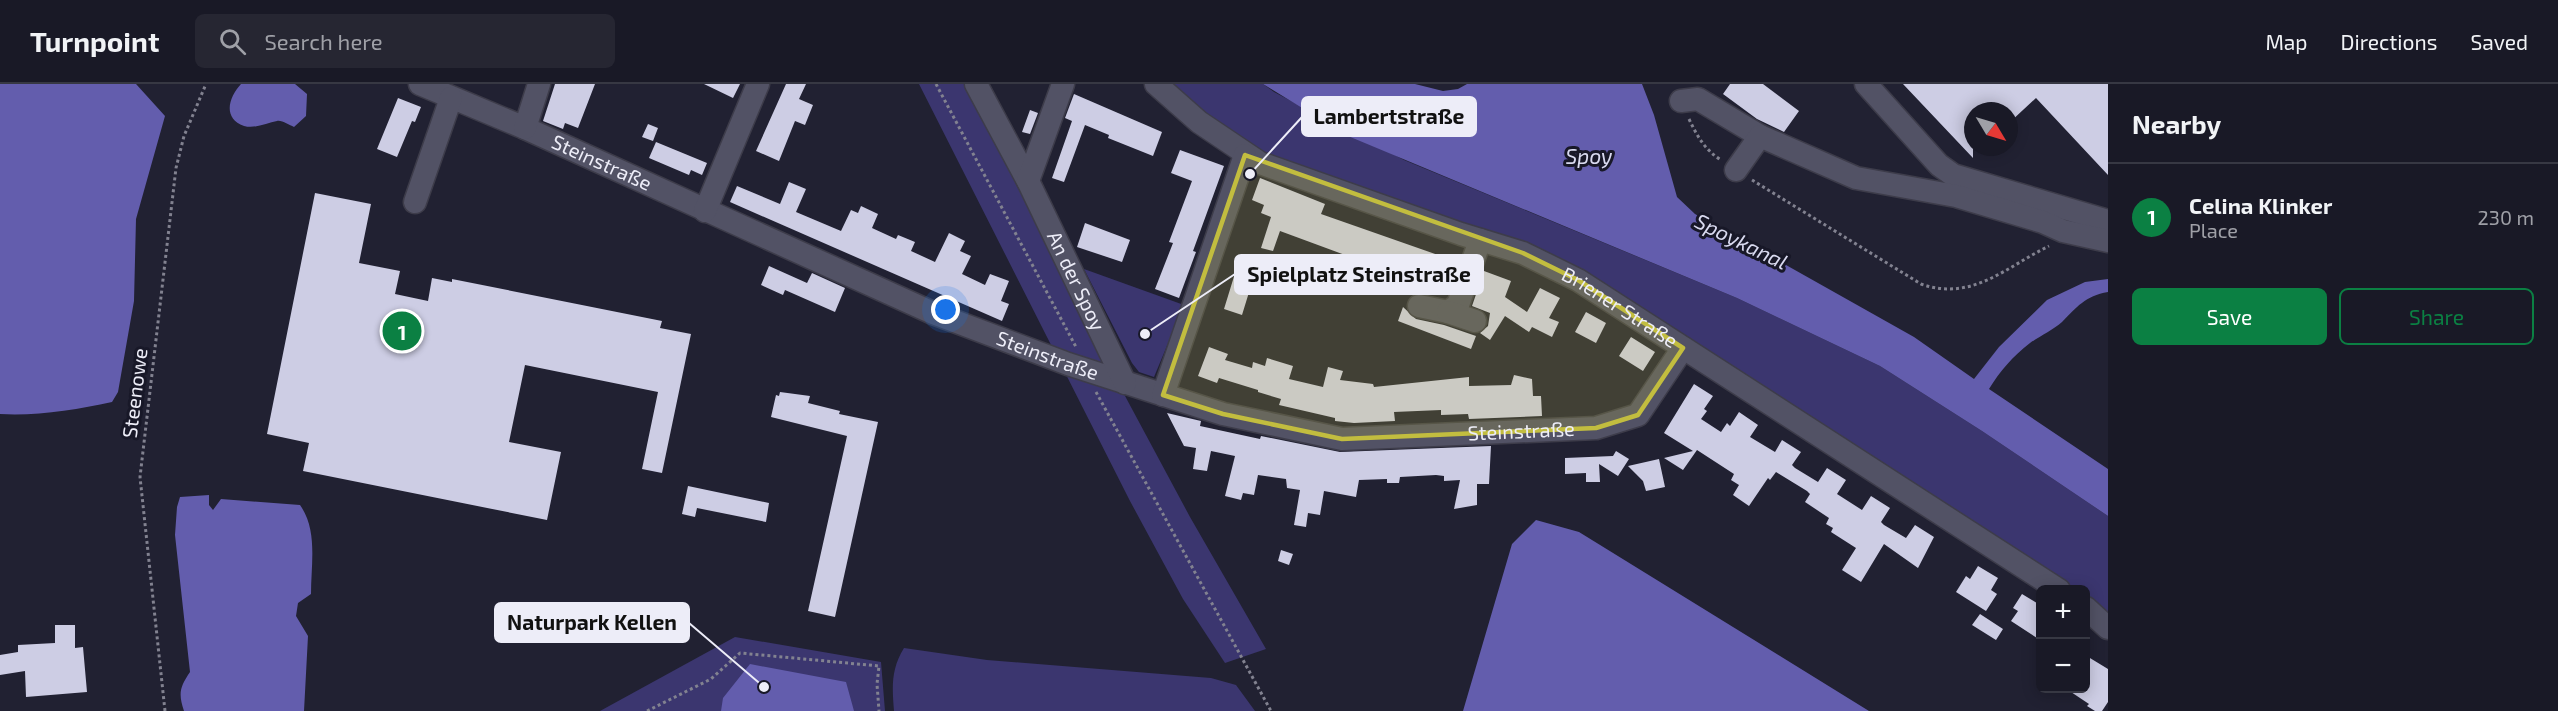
<!DOCTYPE html>
<html lang="en">
<head>
<meta charset="utf-8">
<style>
  :root { --surface:#191926; --page:#262632; --text:#f1f3f6; --muted:#9fa0a7; --line:#373843; --accent:#0b8043 }
  body { margin:0; font-family:"Exo 2",sans-serif; background:var(--page); color:var(--text) }
  .controls { position:absolute; right:18px; bottom:18px; display:grid; overflow:hidden; border-radius:9px; box-shadow:0 3px 15px #0003 }
  .controls button { width:54px; height:54px; display:grid; place-items:center; padding:0; border:0; border-bottom:2px solid var(--line); background:var(--surface); color:var(--text); font:30px sans-serif }
  .compass { position:absolute; left:1964px; top:18px; width:54px; height:54px; border-radius:50%; background:var(--surface); box-shadow:0 3px 15px #0003; rotate:128deg }
  .you { position:absolute; left:946px; top:226px; width:21px; height:21px; margin:-15px; border:4px solid #fff; border-radius:50%; background:#1a73e8; box-shadow:0 0 0 9px #1a73e833 }
  .badge { display:grid; place-items:center; width:39px; height:39px; border-radius:50%; background:var(--accent); color:#fff; font-size:20px; font-weight:700 }
  .pin { position:absolute; translate:-50% -50%; border:3px solid #fff; box-shadow:0 2px 6px #0006 }
  .list { margin:0; padding:0; list-style:none }
  h2 { display:flex; justify-content:space-between; align-items:center; height:78px; margin:0; padding:0 24px; font-size:26px }
  h2 small { font-size:20px; font-weight:400; color:var(--muted) }
  .list li { display:grid; grid-template-columns:39px 1fr auto; gap:18px; align-items:center; box-sizing:border-box; height:108px; padding:0 24px; border-top:2px solid var(--line) }
  .list b { display:block; font-size:22px; white-space:nowrap }
  .list p { margin:0; font-size:20px; white-space:nowrap; color:var(--muted) }
  .list em { font-size:20px; font-style:normal; color:var(--muted) }
  .actions { display:flex; gap:12px; padding:18px 24px }
  .actions a { flex:1; padding:14px 0; border:2px solid var(--accent); border-radius:9px; text-align:center; font-size:21px; color:var(--accent) }
  .actions .main { background:var(--accent); color:#fff }
  .icon { flex:none; width:33px; height:33px; fill:none; stroke:currentColor; stroke-width:2; stroke-linecap:round; stroke-linejoin:round }
  .map { position:relative; flex:none; width:2108px; height:627px; overflow:hidden }
  header { display:flex; align-items:center; gap:36px; box-sizing:border-box; height:84px; padding:0 30px; background:var(--surface); border-bottom:2px solid var(--line) }
  header strong { font-size:28px }
  nav { display:flex; gap:33px; margin-inline-start:auto; font-size:21px }
  .search { width:420px; height:54px; background:var(--page); display:flex; align-items:center; gap:15px; box-sizing:border-box; padding:0 21px; border-radius:9px; color:var(--muted); font-size:22px }
  main { display:flex }
  aside { flex:1; background:var(--surface) }
  .map>svg:first-child { display:block }
</style>
</head>
<body>
<header>
<strong>Turnpoint</strong>
<div class="search"><svg class="icon" aria-label="search" viewBox="0 0 24 24"><circle cx="10" cy="10" r="6"/><path d="M15 15l6 6"/></svg>Search here</div>
<nav><a>Map</a><a>Directions</a><a>Saved</a></nav>
</header>
<main>
<div class="map">
<svg width="2108" height="627" viewBox="0 0 2108 627">
  <rect width="100%" height="100%" fill="#212132"/>
  <path fill="#3b366f" d="M 919,0 L 964,0 L 1050,162 L 1110,284 L 1190,433 L 1266,565 L 1225,579 L 1183,515 L 1130,417 Z
    M 1170,0 L 1263,0 L 1274,8 L 1404,76 L 1737,214 L 1880,282 L 1982,347 L 2108,432 L 2108,532 L 2086,516 L 2086,506 L 2071,505 L 2047,487 L 1532,166 L 1455,136 L 1317,91 L 1272,73 L 1230,50 Z
    M 1084,185 L 1184,221 L 1154,293 L 1139,288 L 1132,279 Z
    M 735,553 L 881,578 L 885,627 L 600,627 Z
    M 904,564 L 987,576 L 1211,594 L 1236,601 L 1255,627 L 894,627 C 892,603 891,585 904,564 Z"/>
  <path fill="#635dad" d="M 0,0 L 136,0 L 165,32 L 136,135 L 134,217 L 118,308 L 112,318 C 76,326 37,332 0,330 Z
    M 241,0 L 295,0 L 307,10 L 306,32 L 294,43 C 289,41 282,36 277,37 C 267,39 255,45 244,42 C 222,34 229,13 241,0 Z
    M 1263,0 L 1415,0 L 1443,7 L 1458,5 L 1467,0 L 1642,0 L 1654,31 L 1677,113 L 1695,130 L 1914,253 L 1974,295 L 1999,263 L 2047,216 L 2085,198 L 2108,195 L 2108,208 C 2085,212 2077,223 2062,238 C 2053,246 2040,252 2030,259 C 2013,272 2000,287 1989,305 L 2108,385 L 2108,432 L 1982,347 L 1880,282 L 1737,214 L 1348,52 Z
    M 209,411 L 209,421 L 213,426 L 221,415 L 300,421 C 318,446 311,480 311,510 L 298,519 L 296,532 L 308,552 L 304,627 L 184,627 C 178,609 180,603 190,588 L 175,451 L 177,423 L 180,413 Z
    M 1536,436 L 1579,448 L 1869,627 L 1463,627 L 1512,460 Z
    M 750,580 L 846,598 L 854,627 L 721,627 L 723,614 Z"/>
  <path fill="#cdcde4" d="M 555,0 L 595,0 L 578,44 L 565,39 L 563,45 L 543,37 Z
    M 704,0 L 740,0 L 733,14 Z
    M 786,0 L 806,0 L 799,15 L 813,21 L 805,41 L 795,37 L 779,77 L 756,67 Z
    M 1730,0 L 1763,0 L 1799,27 L 1784,48 L 1757,35 L 1723,10 Z
    M 1903,0 L 2108,0 L 2108,91 L 2036,14 L 2009,39 L 2009,27 L 1973,27 L 1973,74 Z
    M 1074,10 L 1162,48 L 1153,72 L 1108,54 L 1109,51 L 1085,41 L 1064,98 L 1052,94 L 1072,37 L 1065,34 Z
    M 398,14 L 421,23 L 415,38 L 412,37 L 397,73 L 377,65 Z
    M 1030,26 L 1038,29 L 1030,50 L 1022,48 Z
    M 648,40 L 658,44 L 653,57 L 642,53 Z
    M 656,58 L 707,79 L 702,91 L 691,86 L 689,91 L 649,74 Z
    M 1180,66 L 1224,82 L 1193,167 L 1196,168 L 1179,214 L 1155,205 L 1173,159 L 1169,158 L 1192,97 L 1171,89 Z
    M 1260,94 L 1325,120 L 1321,130 L 1458,178 L 1448,209 L 1280,147 L 1273,167 L 1261,164 L 1271,133 L 1261,129 L 1264,121 L 1252,116 Z
    M 789,98 L 806,105 L 796,128 L 841,147 L 851,126 L 858,129 L 861,122 L 878,130 L 872,144 L 896,155 L 898,151 L 915,158 L 911,167 L 935,178 L 949,149 L 965,157 L 960,167 L 971,172 L 962,190 L 985,201 L 990,190 L 1009,197 L 1001,217 L 1009,220 L 1002,237 L 730,118 L 737,102 L 780,120 Z
    M 315,109 L 371,120 L 359,179 L 400,187 L 395,210 L 428,217 L 432,194 L 452,198 L 452,195 L 662,237 L 660,244 L 691,250 L 662,389 L 642,385 L 658,308 L 525,281 L 509,358 L 561,368 L 547,436 L 303,387 L 309,359 L 267,350 Z
    M 1085,139 L 1130,156 L 1122,178 L 1077,163 Z
    M 1240,173 L 1258,179 L 1242,231 L 1224,225 Z
    M 769,182 L 807,199 L 812,189 L 845,204 L 835,228 L 785,206 L 783,211 L 761,201 Z
    M 1484,187 L 1511,197 L 1505,213 L 1527,228 L 1540,204 L 1560,214 L 1549,234 L 1559,238 L 1552,253 L 1532,243 L 1529,248 L 1505,232 L 1490,256 L 1480,249 L 1488,242 L 1490,229 L 1472,222 Z
    M 1403,223 L 1416,235 L 1444,241 L 1476,252 L 1471,265 L 1398,237 Z
    M 1586,228 L 1606,239 L 1596,259 L 1575,248 Z
    M 1631,253 L 1655,268 L 1643,287 L 1619,272 Z
    M 1209,263 L 1228,270 L 1225,276 L 1252,284 L 1253,278 L 1265,282 L 1267,274 L 1293,282 L 1289,295 L 1323,303 L 1328,283 L 1343,287 L 1340,296 L 1373,300 L 1374,303 L 1469,293 L 1469,302 L 1511,301 L 1514,291 L 1532,295 L 1533,312 L 1541,312 L 1542,332 L 1469,335 L 1468,330 L 1441,331 L 1441,326 L 1394,328 L 1395,337 L 1354,339 L 1335,337 L 1335,334 L 1279,321 L 1281,315 L 1258,308 L 1258,306 L 1219,294 L 1217,299 L 1198,292 Z
    M 1694,300 L 1713,312 L 1704,325 L 1707,327 L 1701,335 L 1721,348 L 1727,339 L 1730,342 L 1739,328 L 1758,341 L 1750,353 L 1775,368 L 1782,356 L 1801,368 L 1792,381 L 1795,384 L 1818,398 L 1827,384 L 1846,396 L 1837,410 L 1862,426 L 1871,412 L 1890,424 L 1881,438 L 1884,441 L 1906,454 L 1915,441 L 1934,453 L 1918,484 L 1884,460 L 1861,498 L 1842,486 L 1856,464 L 1831,448 L 1833,444 L 1826,440 L 1829,434 L 1805,418 L 1810,410 L 1807,407 L 1776,388 L 1770,396 L 1768,394 L 1749,422 L 1733,411 L 1739,401 L 1731,396 L 1734,390 L 1697,366 L 1683,386 L 1664,374 L 1693,367 L 1664,349 Z
    M 780,308 L 810,312 L 808,319 L 840,327 L 839,330 L 878,338 L 835,533 L 808,527 L 847,352 L 771,333 L 776,311 L 779,312 Z
    M 1167,329 L 1201,337 L 1200,342 L 1260,355 L 1261,352 L 1340,368 L 1491,362 L 1489,400 L 1477,400 L 1477,421 L 1454,425 L 1460,396 L 1444,397 L 1444,392 L 1436,391 L 1400,393 L 1399,399 L 1387,399 L 1387,395 L 1359,396 L 1356,413 L 1324,407 L 1320,431 L 1308,429 L 1306,443 L 1294,441 L 1300,406 L 1287,404 L 1286,395 L 1258,391 L 1254,411 L 1243,409 L 1241,416 L 1225,412 L 1235,372 L 1211,367 L 1207,387 L 1193,385 L 1196,364 L 1184,362 Z
    M 1616,367 L 1629,375 L 1618,392 L 1599,380 L 1600,398 L 1586,398 L 1586,389 L 1565,390 L 1565,374 L 1613,372 Z
    M 1659,375 L 1665,403 L 1646,407 L 1643,397 L 1628,382 Z
    M 688,402 L 769,419 L 766,438 L 697,424 L 695,433 L 682,430 Z
    M 1281,466 L 1293,470 L 1289,481 L 1278,477 Z
    M 1978,482 L 1998,494 L 1991,506 L 1997,510 L 1986,527 L 1956,508 L 1966,492 L 1970,495 Z
    M 2022,510 L 2040,521 L 2040,556 L 2011,537 L 2018,527 L 2013,524 Z
    M 1980,530 L 2003,545 L 1996,556 L 1972,541 Z
    M 55,541 L 75,541 L 75,564 L 83,563 L 87,608 L 26,613 L 25,587 L 0,591 L 0,571 L 18,568 L 18,561 L 55,559 Z
    M 2085,571 L 2108,585 L 2108,618 L 2102,627 L 2095,627 L 2087,622 L 2089,620 L 2065,604 L 2085,604 Z"/>
  <g fill="none" stroke-linecap="round" stroke-linejoin="round">
    <defs>
      <g id="minor">
        <path id="s1" d="M 420,0 L 525,44 L 933,229 L 1068,280 L 1223,330 L 1342,355 L 1596,344 L 1638,331 L 1683,264"/>
        <path d="M 976,0 L 1028,97"/>
        <path id="s2" d="M 1063,0 L 1028,97 L 1125,299"/>
        <path id="s3" d="M 1156,0 L 1199,38 L 1260,79 L 1461,150 L 1523,169 L 1578,196 L 2059,506"/>
        <path d="M 1866,0 L 1939,81 L 1953,91 L 2108,137"/>
        <path d="M 1681,17 L 1698,15 L 1760,52"/>
        <path d="M 525,44 L 539,0"/>
        <path d="M 1736,86 L 1760,52 L 1856,94 L 1956,112 L 2043,138 L 2063,147 L 2108,157"/>
        <path d="M 415,118 L 451,14"/>
        <path d="M 705,127 L 758,0"/>
        <path d="M 1419,222 L 1448,228 L 1458,221 L 1480,156"/>
        <path d="M 1448,228 L 1475,237"/>
        <path d="M 1163,311 L 1245,71"/>
        <path d="M 2086,524 L 2108,544"/>
      </g>
    </defs>
    <use href="#minor" stroke="#3d3c4a" stroke-width="25"/>
    <path stroke="#828290" stroke-width="3" stroke-dasharray="3 3" stroke-linecap="butt" d="M 936,0 L 1076,263
      M 1689,35 C 1697,52 1705,66 1721,76
      M 1752,96 L 1921,200 C 1972,218 2006,183 2049,162
      M 1096,308 L 1271,627
      M 165,627 L 140,393 L 176,84 L 184,52 L 206,0
      M 647,627 L 711,595 L 740,569 L 879,582 L 877,600 L 879,627"/>
    <use href="#minor" stroke="#525265" stroke-width="22"/>
  </g>
  <path fill="#c2bd3f" fill-opacity="0.2" stroke="#c2bd3f" stroke-width="4.5" stroke-linejoin="round" d="M 1245,71 L 1523,169 L 1578,196 L 1683,264 L 1638,331 L 1596,344 L 1342,355 L 1223,330 L 1163,311 Z"/>
  <g text-anchor="middle" stroke-width="6" stroke-linejoin="round" paint-order="stroke">
    <g font-size="20" fill="#ededf8" stroke="#181828">
      <text dy="7" stroke="none"><textPath href="#s1" startOffset="198">Steinstraße</textPath></text>
      <text dy="7" stroke="none"><textPath href="#s2" startOffset="214">An der Spoy</textPath></text>
      <text dy="7" stroke="none"><textPath href="#s3" startOffset="520">Briener Straße</textPath></text>
      <text dy="7" stroke="none"><textPath href="#s1" startOffset="684">Steinstraße</textPath></text>
      <text transform="translate(135 309) rotate(-83)" y="7">Steenowe</text>
      <text dy="7" stroke="none"><textPath href="#s1" startOffset="1170">Steinstraße</textPath></text>
    </g>
    <g font-size="21" font-style="italic" fill="#d9daf0" stroke="#181828">
      <text x="1589" y="80">Spoy</text>
      <text transform="translate(1741 158) rotate(26)" y="7">Spoykanal</text>
    </g>
  </g>
  <path fill="none" stroke="#ededf8" stroke-width="2" d="M1250 90L1302 33M1145 250L1235 190M764 603L689 539"/>
  <g fill="#ededf8" stroke="#181828" stroke-width="2">
    <circle cx="1250" cy="90" r="6"/>
    <circle cx="1145" cy="250" r="6"/>
    <circle cx="764" cy="603" r="6"/>
  </g>
  <g fill="#ededf8" stroke="#ededf8" stroke-width="2">
    <rect x="1302" y="13" width="174" height="39" rx="6"/>
    <rect x="1235" y="171" width="248" height="39" rx="6"/>
    <rect x="495" y="519" width="194" height="39" rx="6"/>
  </g>
  <g font-size="21" text-anchor="middle" font-weight="bold" fill="#111">
    <text x="1389" y="40">Lambertstraße</text>
    <text x="1359" y="198">Spielplatz Steinstraße</text>
    <text x="592" y="546">Naturpark Kellen</text>
  </g>
</svg>
<div class="controls">
<button>+</button>
<button>−</button>
</div>
<svg class="compass" viewBox="-18 -18 36 36"><path d="M0-13l5 13h-10z" fill="#e53935"/><path d="M0 13l5-13h-10z" fill="#9fa0a7"/></svg>
<div class="you"></div>
<div class="pin badge" style="left:402px;top:247px">1</div>
</div>
<aside>
<h2>Nearby<small></small></h2>
<ul class="list">
<li><span class="badge">1</span><div><b>Celina Klinker</b><p>Place</p></div><em>230 m</em></li>
</ul>
<div class="actions"><a class="main">Save</a><a>Share</a></div>
</aside>
</main>
</body>
</html>
